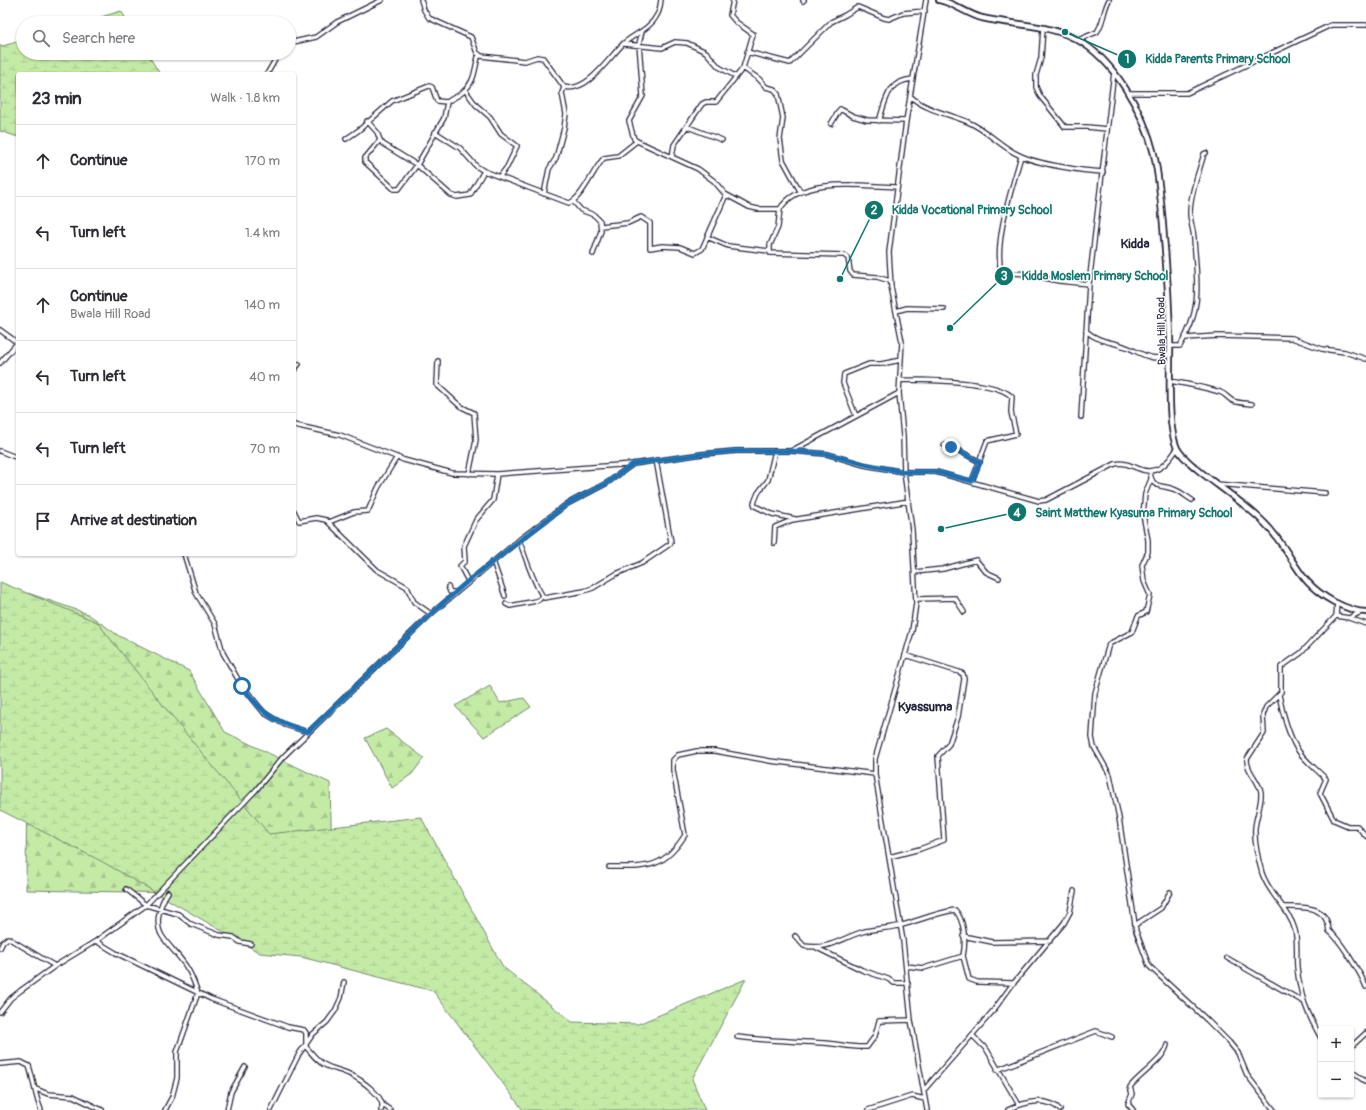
<!DOCTYPE html>
<html lang="en">
<head>
<meta charset="utf-8">
<style>
  :root { --surface:#fff; --page:#f2f2f3; --text:#2b2b33; --muted:#7c7c81; --line:#e1e1e2 }
  body { margin:0; font-family:Pangolin,sans-serif; background:var(--page); color:var(--text) }
  .controls { position:absolute; right:12px; bottom:12px; display:grid; overflow:hidden; border-radius:4px; box-shadow:0 1px 3px #0004 }
  .controls button { width:36px; height:36px; display:grid; place-items:center; padding:0; border:0; border-bottom:1px solid var(--line); background:var(--surface); color:var(--text); font:20px sans-serif }
  .stop { position:absolute; width:12px; height:12px; margin:-9px; border:3px solid #1f6fb2; border-radius:50%; background:#fff }
  .stop.end { background:#1f6fb2; border-color:#fff; box-shadow:0 1px 4px #0008 }
  .list { margin:0; padding:0; list-style:none }
  h2 { display:flex; justify-content:space-between; align-items:center; height:52px; margin:0; padding:0 16px; font-size:17px }
  h2 small { font-size:13px; font-weight:400; color:var(--muted) }
  .list li { display:grid; grid-template-columns:26px 1fr auto; gap:12px; align-items:center; box-sizing:border-box; height:72px; padding:0 16px; border-top:1px solid var(--line) }
  .list b { display:block; font-size:15px; white-space:nowrap }
  .list p { margin:0; font-size:13px; white-space:nowrap; color:var(--muted) }
  .list em { font-size:13px; font-style:normal; color:var(--muted) }
  .icon { flex:none; width:22px; height:22px; fill:none; stroke:currentColor; stroke-width:2; stroke-linecap:round; stroke-linejoin:round }
  .map { position:relative; flex:none; width:1366px; height:1110px; overflow:hidden }
  .search { position:absolute; background:var(--surface); box-shadow:0 1px 3px #0004; left:16px; top:16px; width:280px; height:44px; display:flex; align-items:center; gap:10px; box-sizing:border-box; padding:0 14px; border-radius:22px; color:var(--muted); font-size:15px }
  .panel { position:absolute; background:var(--surface); box-shadow:0 1px 3px #0004; left:16px; top:72px; width:280px; height:484px; border-radius:4px }
  .map>svg:first-child { display:block }
</style>
</head>
<body>
<div class="map">
<svg width="1366" height="1110" viewBox="0 0 1366 1110">
  <defs>
    <pattern id="forest-firs" width="22" height="20" patternUnits="userSpaceOnUse"><rect width="22" height="20" fill="#c4eba6"/><path d="M5 1l3.5 6h-7zM16 11l3.5 6h-7z" fill="#a8c990"/></pattern>
    <pattern id="wetland-marsh" width="20" height="14" patternUnits="userSpaceOnUse"><rect width="20" height="14" fill="#c4eba6"/><path d="M1 5h8M5 5V1M11 12h8M15 12V8" fill="none" stroke="#a8c990"/></pattern>
  </defs>
  <rect width="100%" height="100%" fill="#fff"/>
  <filter id="ink" filterUnits="userSpaceOnUse"><feTurbulence type="fractalNoise" baseFrequency=".025" numOctaves="2"/><feDisplacementMap in="SourceGraphic" scale="8" xChannelSelector="R" yChannelSelector="G"/><feConvolveMatrix kernelMatrix="1 2 1 2 8 2 1 2 1" color-interpolation-filters="sRGB"/></filter>
  <g filter="url(#ink)">
    <path fill="url(#forest-firs)" stroke="#738670" d="M 28,593 L 88,614 L 119,636 L 189,671 L 225,732 L 330,783 L 333,896 L 26,890 Z
      M 490,686 L 500,703 L 524,698 L 531,707 L 484,737 L 455,706 Z
      M 386,729 L 424,758 L 412,774 L 392,788 L 365,738 Z"/>
    <path fill="url(#wetland-marsh)" stroke="#738670" d="M 121,11 L 129,23 L 81,23 Z
      M 23,40 L 23,53 L 147,53 L 160,74 L 18,74 L 18,137 L 0,131 L 0,45 L 3,46 Z
      M 0,582 L 97,622 L 182,729 L 269,834 L 421,817 L 503,967 L 572,1022 L 638,1024 L 746,979 L 692,1079 L 705,1110 L 523,1110 L 433,991 L 301,957 L 260,953 L 101,861 L 0,810 Z"/>
    <g fill="none" stroke-linecap="round" stroke-linejoin="round">
      <defs>
        <path id="minor" d="M 421,0 L 424,10 L 429,18 L 471,37 L 477,53 L 481,56 L 525,61 L 537,57 L 543,58 L 564,87
          M 926,0 L 906,121 L 889,252 L 891,287 L 902,342 L 899,393 L 903,436 L 904,472 L 912,530 L 916,603 L 912,631 L 875,759 L 875,774 L 903,941 L 911,1020 L 927,1110
          M 803,1 L 804,0
          M 1043,28 L 1041,58 L 1036,75 L 1036,87 L 1040,96 L 1065,127 L 1087,127 L 1107,129
          M 642,31 L 639,44 L 643,96 L 629,121 L 634,139 L 637,141 L 698,169 L 714,181 L 725,194 L 749,207 L 758,209 L 780,209 C 800,176 864,186 897,187
          M 1078,40 L 1097,32 C 1104,22 1103,11 1109,0
          M 289,43 L 316,37 L 337,22 L 382,0
          M 624,44 L 662,48 L 675,42 L 687,43 L 706,52 L 719,67 L 735,76
          M 747,52 L 790,63 L 831,22 L 845,15 L 858,7 L 884,18 L 889,19 L 903,13 L 925,11
          M 743,68 L 759,79 L 766,87 L 774,89 L 778,94 L 783,118 L 780,139 L 783,160 L 800,191
          M 267,74 L 279,53
          M 465,90 L 476,105 L 490,117 L 501,134 L 517,146 L 507,167 L 500,176
          M 1129,93 L 1187,93 L 1331,25 L 1366,25
          M 910,96 C 925,110 949,114 968,122 C 987,130 1001,147 1019,155 C 1037,164 1082,171 1103,172
          M 367,121 L 377,132 L 380,140 L 383,144 L 417,165 L 451,195 L 457,197 L 470,195 L 484,171
          M 879,121 C 886,100 887,81 913,79
          M 831,124 L 840,109 L 853,116 L 867,120 L 906,121
          M 688,127 L 722,140
          M 435,132 L 460,148 L 476,166 L 484,171 L 569,203 C 582,199 594,168 604,158 L 618,156 L 637,141
          M 346,139 L 359,130 L 392,101 L 429,86 L 432,87 L 437,101 L 447,102
          M 380,140 L 365,158 L 365,162 L 394,189 L 399,189 L 417,165 L 444,118 L 447,102 C 452,98 459,96 463,92 C 476,81 474,69 479,54
          M 1021,156 C 1012,189 994,239 1001,272 L 1027,274 L 1059,281 L 1089,284
          M 672,157 L 674,145 L 702,104 L 706,102 L 716,102 L 743,68 L 753,34 L 736,22 L 730,15 L 733,0
          M 544,194 L 549,169 L 556,158 L 564,128 L 566,114 L 562,93 L 564,87 C 588,93 609,57 624,43 C 635,34 651,28 657,15 C 660,11 660,5 661,0
          M 573,201 L 581,210 L 594,215 L 600,221 L 601,231 L 593,254
          M 780,209 L 778,227 L 770,245 L 770,253 L 844,255 L 848,258 L 850,271 L 853,275 L 877,277 L 890,281
          M 601,226 L 628,223 L 641,217 L 650,223 L 650,248 L 662,246 L 680,247 L 695,253 L 702,249 L 726,195
          M 707,237 L 728,246 L 769,251
          M 896,311 L 907,308 L 944,309
          M 0,330 L 18,343
          M 1086,331 C 1100,343 1111,341 1126,347 C 1142,353 1153,364 1170,353
          M 1185,338 L 1218,336 L 1292,338 L 1322,349 L 1345,352 L 1366,359
          M 1170,346 L 1180,346 C 1203,310 1197,280 1194,240 C 1194,231 1190,222 1190,213 C 1190,194 1199,172 1204,154 L 1206,153
          M 438,361 L 437,385 L 460,406 L 474,413 L 476,440 L 469,474
          M 0,363 L 18,342
          M 294,370 L 299,364
          M 900,380 C 923,380 997,380 1012,397 L 1011,412 L 1016,434 L 987,441 L 972,481
          M 1170,381 C 1187,384 1203,387 1220,392 C 1226,394 1227,398 1233,401 C 1238,403 1246,403 1252,404
          M 856,416 L 843,383 L 844,374 L 869,364 L 881,364 L 901,360
          M 1081,417 L 1089,284 L 1114,72
          M 294,425 L 340,435 L 404,460 L 452,473 L 497,474 L 633,464 L 702,454 L 736,451 L 791,451 L 899,393
          M 944,445 L 956,449 L 980,462
          M 0,451 L 18,458
          M 775,451 L 768,480 L 758,493 L 754,503 L 755,506 L 772,514 L 795,519
          M 792,451 L 827,454 L 864,465 L 904,472 L 936,472 L 1039,501 L 1046,500 L 1115,464 C 1124,462 1129,465 1137,468 C 1156,477 1167,464 1177,449
          M 1150,472 C 1152,490 1162,484 1176,490 C 1181,492 1187,497 1192,500
          M 1151,479 L 1145,494 L 1143,515 L 1148,540 L 1148,552 L 1142,565 L 1144,581 L 1150,595 L 1146,612 L 1138,616 L 1132,632 L 1109,644 L 1095,693 L 1092,737 L 1094,747 L 1110,775 L 1119,818 L 1136,931 L 1149,966 L 1207,1020 L 1229,1042 L 1238,1053 L 1247,1075 L 1274,1110
          M 1216,484 L 1325,493
          M 294,511 L 299,521 L 316,518 L 326,520 L 377,570 L 407,587 L 414,602 L 431,614
          M 329,522 L 354,512 L 368,511 L 378,488 L 397,457
          M 519,540 C 526,558 533,583 544,598 L 584,591 L 593,588 L 616,574 L 642,563 L 670,544 L 671,542 L 656,460
          M 774,543 L 775,527 L 792,520 L 909,501
          M 184,554 L 196,593 L 215,624 L 223,653 L 239,681 L 264,713 L 285,725 L 308,732
          M 493,561 L 505,596
          M 915,572 L 943,569 L 976,560 L 986,572 L 999,578
          M 468,581 L 460,566 L 465,561 L 464,546 L 476,520 L 493,500 L 497,474
          M 448,587 L 450,592 L 455,592
          M 917,599 L 955,598 L 964,612
          M 506,604 L 510,606 L 536,601 L 540,599 L 542,595
          M 1336,616 L 1337,603
          M 1349,618 L 1366,624
          M 1279,695 C 1282,711 1290,741 1300,753 C 1308,763 1317,770 1326,779 L 1320,793 L 1334,820 L 1348,826 L 1357,826 L 1366,836
          M 889,857 L 920,849 L 944,840 L 938,756 L 949,744 L 958,717 L 964,679 L 963,674 L 959,672 L 905,655
          M 609,867 C 646,867 663,870 685,835 L 673,770 L 673,760 L 678,755 L 697,751 L 715,751 L 770,761 L 875,774
          M 126,889 L 146,905 L 178,914 L 191,924 L 219,935 L 233,937 L 240,942 L 251,944
          M 1284,907 C 1305,907 1327,905 1329,931 C 1339,938 1362,975 1366,987
          M 1135,925 L 1161,908 L 1170,892
          M 795,936 L 804,946 C 830,950 839,939 862,932 C 875,928 889,929 902,925 C 920,920 936,913 955,910 C 965,921 966,942 963,956 L 924,968 L 906,966
          M 963,936 L 992,942 L 1050,941
          M 96,941 L 116,953 L 211,999 L 288,1027 L 304,1030 L 306,1033 L 306,1047 C 311,1052 316,1060 323,1064 C 331,1069 341,1070 349,1074 C 360,1079 388,1098 381,1110
          M 0,948 L 3,942 L 8,938 L 55,966
          M 817,948 L 862,970 L 888,979 L 894,983 L 908,983
          M 963,956 L 969,979 L 977,982 L 1014,983
          M 1227,958 L 1302,1001
          M 0,1012 L 11,998 L 20,991 L 55,966 L 96,941 L 146,905 L 256,790 L 283,757 L 431,614 L 519,540 L 567,504 L 607,483 L 633,464
          M 972,1035 L 987,1050 L 1019,1105
          M 737,1037 C 766,1041 795,1041 824,1043 C 840,1044 850,1048 867,1047 L 875,1036 L 879,1021 L 911,1020
          M 1321,1038 C 1307,1013 1300,996 1297,967 C 1296,955 1298,942 1295,930 C 1289,908 1269,895 1262,873 C 1258,859 1254,843 1255,828 C 1256,816 1262,804 1261,792 C 1259,780 1246,771 1247,759 L 1264,733 L 1263,715 L 1266,707 L 1281,692 L 1281,667 L 1301,653 L 1336,616 L 1349,618 L 1361,612
          M 1351,1047 L 1366,1033
          M 0,1064 L 21,1062 L 29,1066 C 34,1081 35,1096 41,1110
          M 997,1070 L 1096,1031 L 1112,1037
          M 1351,1071 L 1366,1082
          M 36,1089 L 48,1094 L 73,1096 L 102,1110
          M 924,1090 L 993,1011 L 1012,985 L 1064,923 L 1070,912 L 1074,891
          M 383,1105 L 390,1110
          M 165,1110 L 172,1097 L 177,1078 L 177,1052 L 198,993 C 195,985 192,975 187,968 C 180,956 169,947 162,936 C 154,923 160,904 168,892
          M 227,1110 L 231,1092 L 245,1067
          M 271,1110 L 299,1054 L 313,1034 L 327,1022 L 335,1011 L 341,998 L 344,982
          M 868,1110 L 912,1096 L 925,1099
          M 1008,1110 C 1024,1102 1047,1096 1060,1110
          M 1133,1110 L 1128,1104 L 1132,1094 L 1130,1087 C 1140,1074 1164,1060 1167,1045"/>
        <path id="tertiary" d="M 939,0 C 952,2 967,14 982,18 C 1013,25 1047,24 1076,39 C 1114,59 1144,113 1154,154 C 1160,182 1162,210 1164,238 C 1167,270 1169,302 1170,335 C 1171,362 1166,424 1177,448 C 1181,456 1190,463 1197,469 C 1220,488 1258,512 1274,534 C 1297,563 1299,583 1334,602 C 1344,607 1355,612 1366,612"/>
      </defs>
      <use href="#minor" stroke="#22223b" stroke-width="6"/>
      <use href="#tertiary" stroke="#22223b" stroke-width="8"/>
      <use href="#minor" stroke="#fff" stroke-width="3.5"/>
      <use href="#tertiary" stroke="#fff" stroke-width="4.5"/>
    </g>
  </g>
  <g fill="none" stroke-linecap="round" stroke-linejoin="round" filter="url(#ink)">
    <path stroke="#1f6fb2" stroke-width="5" d="M 242,686 C 264,716 273,721 308,732 L 431,614 L 468,581 L 567,504 L 607,483 L 633,464 L 702,454 L 736,451 L 791,451 L 827,454 L 864,464 L 904,472 L 936,472 L 972,481 L 980,462 L 951,447"/>
  </g>
  <g text-anchor="middle" stroke-width="3" stroke-linejoin="round" paint-order="stroke">
    <g font-size="11" fill="#22223b" stroke="#fff">
      <text transform="translate(1161 331) rotate(-91)" y="4">Bwala Hill Road</text>
    </g>
    <g font-size="13" font-weight="bold" fill="#22223b" stroke="#fff">
      <text x="1135" y="248">Kidda</text>
      <text x="925" y="711">Kyassuma</text>
    </g>
  </g>
  <path fill="none" stroke="#0f766e" stroke-width="1.5" d="M1065 32L1127 59M840 279L874 210M950 328L1004 276M941 529L1017 512"/>
  <g fill="#0f766e" stroke="#fff" stroke-width="1.5">
    <circle cx="1065" cy="32" r="4"/>
    <circle cx="840" cy="279" r="4"/>
    <circle cx="950" cy="328" r="4"/>
    <circle cx="941" cy="529" r="4"/>
    <circle cx="1127" cy="59" r="10"/>
    <circle cx="874" cy="210" r="10"/>
    <circle cx="1004" cy="276" r="10"/>
    <circle cx="1017" cy="512" r="10"/>
  </g>
  <g font-size="12" text-anchor="middle" font-weight="bold" fill="#fff">
    <text x="1127" y="63">1</text>
    <text x="874" y="214">2</text>
    <text x="1004" y="280">3</text>
    <text x="1017" y="517">4</text>
  </g>
  <g font-size="12" text-anchor="middle" font-weight="bold" fill="#0f766e" stroke="#fff" stroke-width="3" stroke-linejoin="round" paint-order="stroke">
    <text x="1218" y="63">Kidda Parents Primary School</text>
    <text x="972" y="214">Kidda Vocational Primary School</text>
    <text x="1095" y="280">Kidda Moslem Primary School</text>
    <text x="1134" y="517">Saint Matthew Kyasuma Primary School</text>
  </g>
</svg>
<div class="controls">
<button>+</button>
<button>−</button>
</div>
<div class="stop" style="left:242px;top:686px"></div>
<div class="stop end" style="left:951px;top:447px"></div>
<div class="search"><svg class="icon" aria-label="search" viewBox="0 0 24 24"><circle cx="10" cy="10" r="6"/><path d="M15 15l6 6"/></svg>Search here</div>
<section class="panel">
<h2>23 min<small>Walk · 1.8 km</small></h2>
<ul class="list">
<li><svg class="icon" aria-label="ahead" viewBox="0 0 24 24"><path d="M12 20V5M6 11l6-6 6 6"/></svg><div><b>Continue</b></div><em>170 m</em></li>
<li><svg class="icon" aria-label="left" viewBox="0 0 24 24"><path d="M17 20v-9H6M10 6l-5 5 5 5"/></svg><div><b>Turn left</b></div><em>1.4 km</em></li>
<li><svg class="icon" aria-label="ahead" viewBox="0 0 24 24"><path d="M12 20V5M6 11l6-6 6 6"/></svg><div><b>Continue</b><p>Bwala Hill Road</p></div><em>140 m</em></li>
<li><svg class="icon" aria-label="left" viewBox="0 0 24 24"><path d="M17 20v-9H6M10 6l-5 5 5 5"/></svg><div><b>Turn left</b></div><em>40 m</em></li>
<li><svg class="icon" aria-label="left" viewBox="0 0 24 24"><path d="M17 20v-9H6M10 6l-5 5 5 5"/></svg><div><b>Turn left</b></div><em>70 m</em></li>
<li><svg class="icon" aria-label="arrive" viewBox="0 0 24 24"><path d="M6 21V4h12l-3 4 3 4H6"/></svg><div><b>Arrive at destination</b></div></li>
</ul>
</section>
</div>
</body>
</html>
